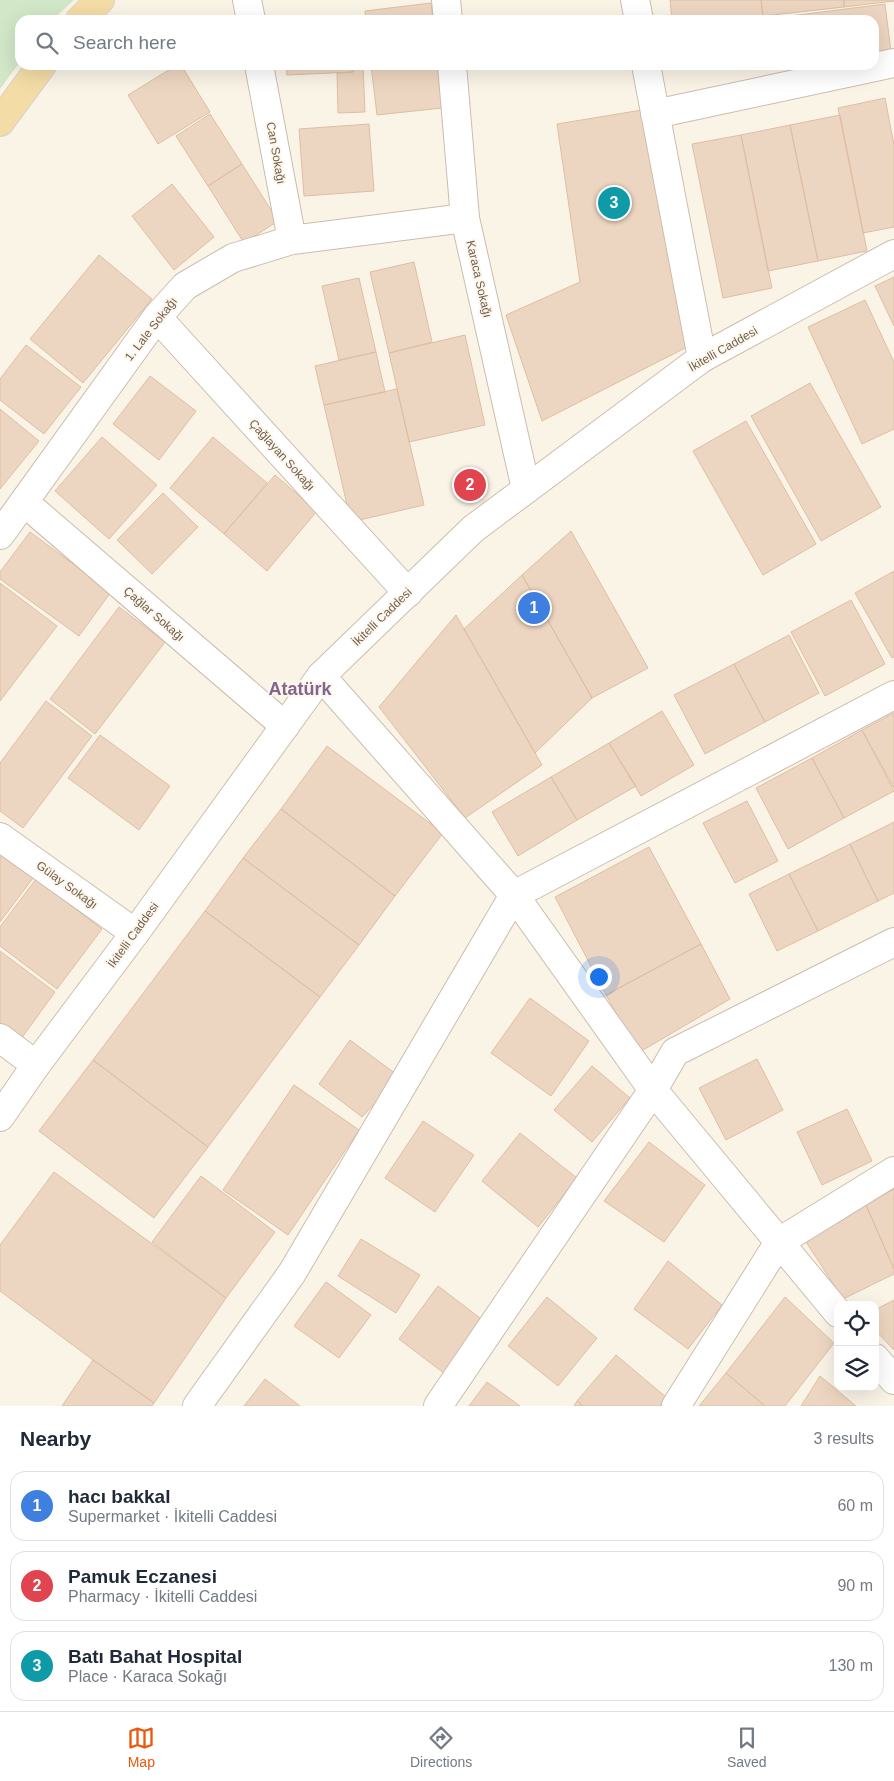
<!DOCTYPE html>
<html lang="en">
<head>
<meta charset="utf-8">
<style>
  :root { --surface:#fff; --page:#f6f6f7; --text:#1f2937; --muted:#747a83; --line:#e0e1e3; --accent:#ea580c }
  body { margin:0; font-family:Helvetica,sans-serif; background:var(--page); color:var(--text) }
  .controls { position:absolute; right:15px; bottom:15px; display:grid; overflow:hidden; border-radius:10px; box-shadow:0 5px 20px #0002 }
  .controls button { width:45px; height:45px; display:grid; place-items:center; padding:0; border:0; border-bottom:1px solid var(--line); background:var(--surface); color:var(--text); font:25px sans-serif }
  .you { position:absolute; left:598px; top:976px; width:18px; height:18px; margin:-12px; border:4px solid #fff; border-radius:50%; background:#1a73e8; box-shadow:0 0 0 8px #1a73e833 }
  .badge { display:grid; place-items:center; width:32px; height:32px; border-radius:50%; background:var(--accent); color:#fff; font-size:16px; font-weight:700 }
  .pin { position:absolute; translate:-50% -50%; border:2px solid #fff; box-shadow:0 1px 5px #0006 }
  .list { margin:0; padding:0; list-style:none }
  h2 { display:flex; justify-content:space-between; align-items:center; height:65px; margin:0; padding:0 20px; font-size:21px }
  h2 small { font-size:16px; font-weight:400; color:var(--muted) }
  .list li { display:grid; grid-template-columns:32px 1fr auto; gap:15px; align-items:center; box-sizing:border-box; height:70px; margin:0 10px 10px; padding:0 10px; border:1px solid var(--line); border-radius:15px }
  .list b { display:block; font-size:19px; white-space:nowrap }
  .list p { margin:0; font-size:16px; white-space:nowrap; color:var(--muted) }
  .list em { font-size:16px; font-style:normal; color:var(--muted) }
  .icon { flex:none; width:28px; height:28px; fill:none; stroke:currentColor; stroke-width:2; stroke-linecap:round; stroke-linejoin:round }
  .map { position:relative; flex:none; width:894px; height:1406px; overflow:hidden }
  .search { position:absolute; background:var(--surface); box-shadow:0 5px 20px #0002; left:15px; right:15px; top:15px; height:55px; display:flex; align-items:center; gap:12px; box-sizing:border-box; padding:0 18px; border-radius:15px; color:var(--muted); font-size:19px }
  .sheet { height:305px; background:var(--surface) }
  nav { display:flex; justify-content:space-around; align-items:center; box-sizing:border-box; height:70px; border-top:1px solid var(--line); background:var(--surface); font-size:14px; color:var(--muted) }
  nav a { display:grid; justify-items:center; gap:2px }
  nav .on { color:var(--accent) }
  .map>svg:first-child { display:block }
</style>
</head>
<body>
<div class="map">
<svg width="894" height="1406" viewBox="0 0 894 1406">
  <rect width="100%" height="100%" fill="#faf4e7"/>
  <path fill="#d1e7c7" d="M 0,0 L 74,0 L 52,20 L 20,20 L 20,62 L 0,89 Z"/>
  <path fill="#edd6c1" stroke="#debea3" d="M 670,0 L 761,0 L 763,16 L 734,20 L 672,20 Z
    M 761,0 L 844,0 L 844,7 L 763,16 Z
    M 844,0 L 894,0 L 894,1 L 844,7 Z
    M 431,3 L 433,20 L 366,20 L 365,11 Z
    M 885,4 L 892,60 L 874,63 L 874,20 L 798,20 L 798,15 Z
    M 798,15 L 798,20 L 765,20 L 765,19 Z
    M 177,65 L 181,65 L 210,112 L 158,144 L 128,95 Z
    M 286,65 L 353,65 L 353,72 L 287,75 Z
    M 353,65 L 363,65 L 365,112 L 338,113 L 337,73 L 353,72 Z
    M 371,65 L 438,65 L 442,108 L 377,115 Z
    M 803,65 L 853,65 L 804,71 Z
    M 885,98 L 894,145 L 894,227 L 863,233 L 838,108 Z
    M 642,110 L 687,347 L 542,421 L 506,315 L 580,282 L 557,124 Z
    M 210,114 L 242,164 L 208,186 L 176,136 Z
    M 840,115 L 867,251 L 818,261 L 790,125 Z
    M 369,124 L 374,191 L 304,196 L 299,129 Z
    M 790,125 L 818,261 L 768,271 L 741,135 Z
    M 741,135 L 772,288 L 723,298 L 692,144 Z
    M 242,164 L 278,221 L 244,243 L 208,186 Z
    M 172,184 L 214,237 L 174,270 L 132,216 Z
    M 99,255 L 152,299 L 83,383 L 30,339 Z
    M 414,262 L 432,342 L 389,353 L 370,272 Z
    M 894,277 L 894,326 L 875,286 Z
    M 359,278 L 376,352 L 339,360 L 322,286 Z
    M 865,300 L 894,362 L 894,429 L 862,444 L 808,327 Z
    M 465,335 L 485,425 L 409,442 L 389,353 Z
    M 26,345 L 81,387 L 44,434 L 0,400 L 0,379 Z
    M 376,352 L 385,392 L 324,405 L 315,366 Z
    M 150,376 L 196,411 L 159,460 L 113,424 Z
    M 810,383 L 881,507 L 821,541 L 751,416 Z
    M 397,389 L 424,505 L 351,522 L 324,405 Z
    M 0,409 L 39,441 L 0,489 Z
    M 746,421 L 816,544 L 763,575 L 693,451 Z
    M 102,437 L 157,485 L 109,539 L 55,491 Z
    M 213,437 L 267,483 L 224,534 L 170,488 Z
    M 275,475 L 317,511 L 267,571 L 224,534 Z
    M 163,493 L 198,527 L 152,574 L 117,540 Z
    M 571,531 L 648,668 L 592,698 L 522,575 Z
    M 30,532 L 111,592 L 79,636 L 0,579 L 0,572 Z
    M 894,571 L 894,657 L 892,658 L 855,593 Z
    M 522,575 L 592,698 L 535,753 L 464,629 Z
    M 0,583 L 57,626 L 0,701 Z
    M 851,600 L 885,664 L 825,696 L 791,632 Z
    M 119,607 L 165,642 L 95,734 L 50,699 Z
    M 456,615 L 542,765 L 465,818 L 379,707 Z
    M 789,635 L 819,693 L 765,722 L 734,664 Z
    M 734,664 L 765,722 L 705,754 L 674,695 Z
    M 46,701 L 92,736 L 23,828 L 0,811 L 0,763 Z
    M 662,711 L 694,765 L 641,796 L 609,743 Z
    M 894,713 L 894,788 L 862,730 Z
    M 862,730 L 894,791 L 844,818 L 812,758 Z
    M 100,735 L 170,786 L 139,830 L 68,778 Z
    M 609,743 L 636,786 L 577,820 L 551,777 Z
    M 327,746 L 443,833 L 395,896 L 281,809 Z
    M 812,758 L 844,818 L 788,849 L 756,788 Z
    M 551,777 L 577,820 L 518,856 L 492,812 Z
    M 747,801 L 778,861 L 735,883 L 703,823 Z
    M 281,809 L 395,896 L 359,945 L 243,858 Z
    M 894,822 L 894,893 L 878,901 L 850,844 Z
    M 850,844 L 878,901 L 818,931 L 789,874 Z
    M 649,847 L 701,944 L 606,995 L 555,897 Z
    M 0,854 L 33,878 L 0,922 Z
    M 243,858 L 359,945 L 320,997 L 205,911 Z
    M 789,874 L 818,931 L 777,951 L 749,894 Z
    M 36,879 L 102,929 L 57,989 L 0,946 L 0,927 Z
    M 205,911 L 320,997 L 208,1147 L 93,1060 Z
    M 701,944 L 730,999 L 638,1053 L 606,995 Z
    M 0,951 L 55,992 L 21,1039 L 0,1024 Z
    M 530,998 L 589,1041 L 551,1096 L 491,1053 Z
    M 350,1040 L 400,1077 L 362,1117 L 319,1084 Z
    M 757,1059 L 783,1110 L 726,1140 L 699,1088 Z
    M 93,1060 L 208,1147 L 154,1218 L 39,1131 Z
    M 592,1066 L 630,1098 L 592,1142 L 554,1110 Z
    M 294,1085 L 359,1130 L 288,1235 L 223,1190 Z
    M 847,1109 L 872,1161 L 822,1185 L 797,1132 Z
    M 423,1121 L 474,1155 L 435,1212 L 385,1178 Z
    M 520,1133 L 577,1178 L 538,1227 L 482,1181 Z
    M 649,1142 L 705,1185 L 664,1242 L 604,1201 Z
    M 54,1172 L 226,1298 L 154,1403 L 93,1360 L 0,1291 L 0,1245 Z
    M 201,1176 L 275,1232 L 226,1298 L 152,1242 Z
    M 894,1189 L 894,1269 L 866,1205 Z
    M 866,1205 L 894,1269 L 894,1274 L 843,1299 L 806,1242 Z
    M 361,1239 L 420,1275 L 396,1313 L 338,1276 Z
    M 668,1261 L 722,1305 L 688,1349 L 634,1309 Z
    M 326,1282 L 371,1315 L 339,1358 L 294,1326 Z
    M 438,1286 L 484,1321 L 445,1374 L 399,1339 Z
    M 547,1297 L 597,1338 L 558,1386 L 508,1346 Z
    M 785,1297 L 834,1343 L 785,1406 L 765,1406 L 726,1373 Z
    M 894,1300 L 894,1350 L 875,1330 L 875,1310 Z
    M 616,1355 L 667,1398 L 660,1406 L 583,1406 L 577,1401 Z
    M 93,1360 L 154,1403 L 152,1406 L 62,1406 Z
    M 726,1373 L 765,1406 L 699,1406 Z
    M 820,1376 L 856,1406 L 801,1406 Z
    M 265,1379 L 300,1406 L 244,1406 Z
    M 487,1382 L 520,1406 L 469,1406 Z
    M 577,1401 L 583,1406 L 574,1406 Z"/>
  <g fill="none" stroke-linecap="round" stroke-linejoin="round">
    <defs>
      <path id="minor" d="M 247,0 L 251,20
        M 446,0 L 448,20
        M 635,0 L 639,20
        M 259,65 L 292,240
        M 452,65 L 465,218 L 526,489
        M 646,65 L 702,358
        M 655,114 L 894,63
        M 157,317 L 408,593
        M 24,502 L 285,726
        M 0,535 L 157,317 L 185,286 L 233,258 L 292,240 L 465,218
        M 321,676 L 514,895 L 653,1090 L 838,1313
        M 0,837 L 135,933
        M 0,1038 L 36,1065
        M 875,1358 L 894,1380
        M 197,1406 L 292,1273 L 514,895 L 894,695
        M 438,1406 L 653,1090 L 675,1052 L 894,942
        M 676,1406 L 779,1242 L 894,1171"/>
      <path id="secondary" d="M 0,1117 L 36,1065 L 135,933 L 321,676 L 473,529 L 702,358 L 894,254"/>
      <path id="primary" d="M 80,20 L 100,0
        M 0,122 L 42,65"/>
    </defs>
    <use href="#minor" stroke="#cbbdae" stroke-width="30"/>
    <use href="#secondary" stroke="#cebeac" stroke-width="30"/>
    <use href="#primary" stroke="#d8d2cd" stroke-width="30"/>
    <use href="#minor" stroke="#fff" stroke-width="28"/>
    <use href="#secondary" stroke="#fff" stroke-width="28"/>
    <use href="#primary" stroke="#f3dca6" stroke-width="28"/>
  </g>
  <g text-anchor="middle" stroke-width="4" stroke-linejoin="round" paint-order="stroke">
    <g font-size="12" fill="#725d4e" stroke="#fdf8ed">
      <text transform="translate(276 153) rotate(80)" y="4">Can Sokağı</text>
      <text transform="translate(479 279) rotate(77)" y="4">Karaca Sokağı</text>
      <text transform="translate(151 329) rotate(-52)" y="4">1. Lale Sokağı</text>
      <text transform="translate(723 349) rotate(-30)" y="4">İkitelli Caddesi</text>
      <text transform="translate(282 455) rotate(48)" y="4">Çağlayan Sokağı</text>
      <text transform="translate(154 614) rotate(41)" y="4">Çağlar Sokağı</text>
      <text transform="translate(382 617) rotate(-44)" y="4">İkitelli Caddesi</text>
      <text transform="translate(67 885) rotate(36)" y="4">Gülay Sokağı</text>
      <text transform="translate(133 935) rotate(-54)" y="4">İkitelli Caddesi</text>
    </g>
    <g font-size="18" font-weight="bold" fill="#83668d" stroke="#fdf8ed">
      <text x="300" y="695">Atatürk</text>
    </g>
  </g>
</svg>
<div class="controls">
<button><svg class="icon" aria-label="locate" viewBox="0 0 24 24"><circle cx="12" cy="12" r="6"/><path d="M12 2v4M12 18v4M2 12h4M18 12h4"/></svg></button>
<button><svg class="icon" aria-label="layers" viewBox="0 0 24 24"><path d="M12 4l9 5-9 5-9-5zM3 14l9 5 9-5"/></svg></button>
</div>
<div class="you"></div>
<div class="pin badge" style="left:534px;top:608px;background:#3f7fe0">1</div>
<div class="pin badge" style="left:470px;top:485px;background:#e0444e">2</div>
<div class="pin badge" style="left:614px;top:203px;background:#0f9aa8">3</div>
<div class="search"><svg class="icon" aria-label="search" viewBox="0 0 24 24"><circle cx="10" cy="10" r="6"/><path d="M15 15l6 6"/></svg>Search here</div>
</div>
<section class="sheet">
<h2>Nearby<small>3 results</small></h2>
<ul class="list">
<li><span class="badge" style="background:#3f7fe0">1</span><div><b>hacı bakkal</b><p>Supermarket · İkitelli Caddesi</p></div><em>60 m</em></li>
<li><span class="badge" style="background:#e0444e">2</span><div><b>Pamuk Eczanesi</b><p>Pharmacy · İkitelli Caddesi</p></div><em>90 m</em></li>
<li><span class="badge" style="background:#0f9aa8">3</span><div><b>Batı Bahat Hospital</b><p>Place · Karaca Sokağı</p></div><em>130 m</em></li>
</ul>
</section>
<nav>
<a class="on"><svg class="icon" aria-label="map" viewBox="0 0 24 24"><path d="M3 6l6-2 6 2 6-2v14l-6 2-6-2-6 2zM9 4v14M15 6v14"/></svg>Map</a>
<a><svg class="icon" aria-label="directions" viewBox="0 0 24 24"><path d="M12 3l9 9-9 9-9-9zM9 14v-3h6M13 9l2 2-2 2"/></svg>Directions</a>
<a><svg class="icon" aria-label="saved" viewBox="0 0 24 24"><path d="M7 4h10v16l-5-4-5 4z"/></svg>Saved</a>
</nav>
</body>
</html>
